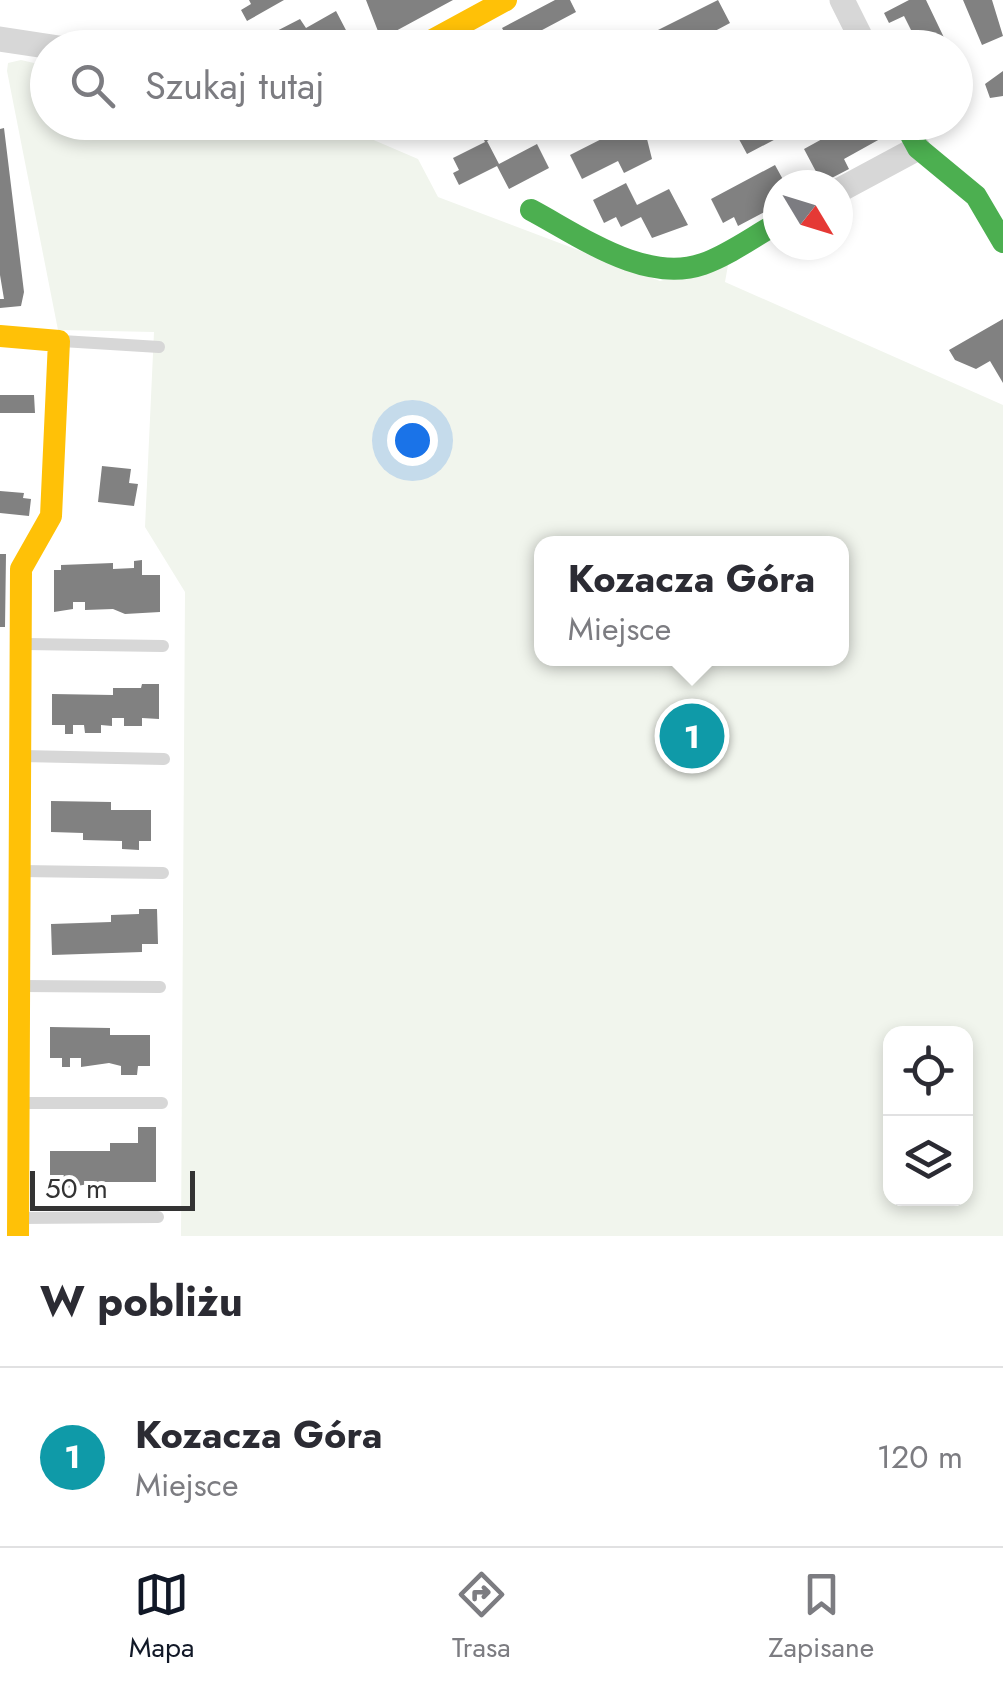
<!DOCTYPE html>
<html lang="pl">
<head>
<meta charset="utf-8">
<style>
  :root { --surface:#fff; --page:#f7f7f7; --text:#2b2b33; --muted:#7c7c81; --line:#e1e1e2; --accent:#111827 }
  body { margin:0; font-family:Jost,sans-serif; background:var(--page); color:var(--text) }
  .controls { position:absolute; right:30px; bottom:30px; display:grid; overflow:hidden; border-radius:20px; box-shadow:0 5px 15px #0003 }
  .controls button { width:90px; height:90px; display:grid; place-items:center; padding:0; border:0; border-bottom:2px solid var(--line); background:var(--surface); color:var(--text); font:50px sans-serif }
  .compass { position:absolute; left:763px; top:170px; width:90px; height:90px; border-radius:50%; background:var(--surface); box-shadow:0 5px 15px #0003; rotate:128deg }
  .scale { position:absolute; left:30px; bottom:25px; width:165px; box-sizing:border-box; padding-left:10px; border:5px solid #333; border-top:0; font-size:28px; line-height:35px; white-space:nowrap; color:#333; -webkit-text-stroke:8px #fff; paint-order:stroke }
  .you { position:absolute; left:412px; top:440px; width:35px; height:35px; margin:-25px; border:8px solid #fff; border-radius:50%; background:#1a73e8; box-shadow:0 0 0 15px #1a73e833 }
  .badge { display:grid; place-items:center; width:65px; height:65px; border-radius:50%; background:var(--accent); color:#fff; font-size:32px; font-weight:700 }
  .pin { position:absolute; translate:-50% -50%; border:5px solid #fff; box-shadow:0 2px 10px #0006 }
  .popup { position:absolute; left:534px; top:536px; width:315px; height:130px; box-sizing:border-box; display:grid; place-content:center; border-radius:20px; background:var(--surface); filter:drop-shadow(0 2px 8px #0005); font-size:32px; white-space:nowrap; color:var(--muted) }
  .popup b { font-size:38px; color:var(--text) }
  .popup::after { content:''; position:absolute; left:50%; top:100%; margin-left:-20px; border:20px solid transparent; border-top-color:var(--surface) }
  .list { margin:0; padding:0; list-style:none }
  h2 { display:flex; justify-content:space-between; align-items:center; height:130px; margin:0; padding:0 40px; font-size:42px }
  h2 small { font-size:32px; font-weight:400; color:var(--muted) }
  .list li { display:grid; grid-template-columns:65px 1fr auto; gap:30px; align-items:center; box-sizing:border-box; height:180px; padding:0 40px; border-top:2px solid var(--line) }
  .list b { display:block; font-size:38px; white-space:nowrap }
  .list p { margin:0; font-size:32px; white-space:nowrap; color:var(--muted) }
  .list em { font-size:32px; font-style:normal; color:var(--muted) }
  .icon { flex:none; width:55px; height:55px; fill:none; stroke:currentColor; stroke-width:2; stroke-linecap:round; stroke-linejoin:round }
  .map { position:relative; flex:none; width:1003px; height:1236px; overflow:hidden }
  .search { position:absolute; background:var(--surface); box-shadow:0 5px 15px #0003; left:30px; right:30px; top:30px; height:110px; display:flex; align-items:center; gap:25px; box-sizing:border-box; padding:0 35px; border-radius:55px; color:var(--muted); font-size:38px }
  .sheet { height:310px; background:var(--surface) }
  nav { display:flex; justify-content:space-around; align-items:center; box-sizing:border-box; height:140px; border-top:2px solid var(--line); background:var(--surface); font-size:28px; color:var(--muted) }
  nav a { display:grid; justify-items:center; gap:5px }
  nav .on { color:var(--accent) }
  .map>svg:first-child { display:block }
</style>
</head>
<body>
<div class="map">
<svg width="1003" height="1236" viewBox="0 0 1003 1236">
  <rect width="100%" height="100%" fill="#fff"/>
  <path fill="#f1f5ed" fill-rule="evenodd" d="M 21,60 L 47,66 L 48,122 L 333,123 L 347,136 L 355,132 L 418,159 L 438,197 L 660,281 L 728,265 L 725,282 L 1003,405 L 1003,1236 L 181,1236 L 185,592 L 145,527 L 154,332 L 58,330 L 7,71 L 8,63 ZM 542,544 L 842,544 L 842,658 L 542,658 ZM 890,1034 L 966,1034 L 966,1198 L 890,1198 Z"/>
  <path fill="#818181" d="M 249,0 L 284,0 L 247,21 L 241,10 L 251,4 Z
    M 366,0 L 453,0 L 381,39 Z
    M 555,0 L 570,0 L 576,12 L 512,46 L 502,28 Z
    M 718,0 L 730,23 L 683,48 L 660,48 L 652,33 Z
    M 909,0 L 926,0 L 949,48 L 920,48 L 904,16 L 889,23 L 884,13 Z
    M 963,0 L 992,0 L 1003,36 L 982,45 Z
    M 336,11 L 348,34 L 322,48 L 311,42 L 301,48 L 274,48 L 267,36 L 300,19 L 306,28 Z
    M 822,31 L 830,48 L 788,48 Z
    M 589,35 L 602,48 L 563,48 Z
    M 1003,71 L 1003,96 L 990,98 L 985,84 Z
    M 428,122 L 465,122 L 442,134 L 434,134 Z
    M 475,122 L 522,122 L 487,141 L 499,164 L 537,144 L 549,168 L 509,189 L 497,166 L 459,185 L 453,173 L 459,170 L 453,158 L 485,142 Z
    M 545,122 L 585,122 L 560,135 L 557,130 L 551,133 Z
    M 749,122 L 808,122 L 747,154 L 734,130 Z
    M 853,122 L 879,122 L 884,132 L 880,139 L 844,159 L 849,169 L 822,183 L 804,149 Z
    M 633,123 L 639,134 L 645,131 L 652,159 L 624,173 L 618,161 L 582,179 L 570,155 Z
    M 4,128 L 24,292 L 21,306 L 0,308 L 0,299 L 4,299 L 0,275 L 0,129 Z
    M 775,165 L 786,185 L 778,185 L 778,205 L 738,226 L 734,217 L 723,223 L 711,199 Z
    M 626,183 L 637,205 L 669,189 L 688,225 L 652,238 L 641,217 L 621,227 L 616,217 L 604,223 L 593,200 Z
    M 1003,319 L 1003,383 L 990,361 L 976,369 L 955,360 L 949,350 Z
    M 0,395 L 34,395 L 35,413 L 0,413 Z
    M 102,466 L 131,469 L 129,483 L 138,484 L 134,506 L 98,502 Z
    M 0,491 L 24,493 L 23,498 L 31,499 L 29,516 L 0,513 Z
    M 0,554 L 6,554 L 5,627 L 0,627 Z
    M 142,560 L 142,575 L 160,575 L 160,612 L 125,614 L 113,609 L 85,610 L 85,602 L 73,602 L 73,609 L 54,612 L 54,570 L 61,570 L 61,565 L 113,563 L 113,569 L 134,568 L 134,561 Z
    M 142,684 L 159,684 L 159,719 L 142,718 L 142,726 L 124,726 L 124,718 L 112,718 L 112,726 L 101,725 L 101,733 L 85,733 L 84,725 L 73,725 L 73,734 L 65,734 L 65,725 L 52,725 L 52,694 L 113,695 L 113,688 L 141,688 Z
    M 51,801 L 111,802 L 111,810 L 151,810 L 151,841 L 139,841 L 139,850 L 122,849 L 122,841 L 83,840 L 83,833 L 51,832 Z
    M 139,909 L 157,909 L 158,944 L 142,944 L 142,952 L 52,955 L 51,924 L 111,922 L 111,915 L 139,914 Z
    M 50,1027 L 110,1028 L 110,1035 L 150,1035 L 150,1066 L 138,1066 L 137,1075 L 121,1075 L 121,1066 L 109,1063 L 81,1067 L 81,1058 L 70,1058 L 70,1067 L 62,1067 L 62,1058 L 50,1058 Z
    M 138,1127 L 156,1127 L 156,1182 L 99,1182 L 50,1191 L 50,1151 L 110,1151 L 110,1143 L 138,1143 Z"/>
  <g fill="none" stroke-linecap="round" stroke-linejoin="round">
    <path stroke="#d7d7d7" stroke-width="12" d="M 62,341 L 159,347
      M 25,644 L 163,646
      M 22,756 L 164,759
      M 21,871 L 163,873
      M 22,986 L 160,987
      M 19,1103 L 162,1103
      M 20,1218 L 158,1217"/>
    <path stroke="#d7d7d7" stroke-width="25" d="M 842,0 L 866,48
      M 0,39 L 59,48
      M 838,191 L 918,148"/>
    <path stroke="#4caf50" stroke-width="22" d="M 904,122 L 918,148 L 976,196 L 1003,242
      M 531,210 C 580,236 645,284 703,264 C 729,255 754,236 778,223"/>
    <path stroke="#ffc107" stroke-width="22" d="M 418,48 L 506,0
      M 0,336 L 59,341 L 51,516 L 21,569 L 18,1236"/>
  </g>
</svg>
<div class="controls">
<button><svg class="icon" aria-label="locate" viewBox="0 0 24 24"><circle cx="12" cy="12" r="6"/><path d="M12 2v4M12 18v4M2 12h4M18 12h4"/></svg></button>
<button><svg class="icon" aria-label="layers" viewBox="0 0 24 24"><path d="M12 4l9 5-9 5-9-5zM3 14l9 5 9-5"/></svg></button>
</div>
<svg class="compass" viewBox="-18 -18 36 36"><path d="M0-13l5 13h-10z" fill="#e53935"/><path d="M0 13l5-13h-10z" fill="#7c7c81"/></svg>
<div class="scale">50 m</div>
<div class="you"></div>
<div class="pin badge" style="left:692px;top:736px;background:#0f9aa8">1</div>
<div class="popup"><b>Kozacza Góra</b>Miejsce</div>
<div class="search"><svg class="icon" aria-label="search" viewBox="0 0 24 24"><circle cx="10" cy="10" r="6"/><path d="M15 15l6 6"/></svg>Szukaj tutaj</div>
</div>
<section class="sheet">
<h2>W pobliżu<small></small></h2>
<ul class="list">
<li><span class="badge" style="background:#0f9aa8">1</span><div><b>Kozacza Góra</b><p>Miejsce</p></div><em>120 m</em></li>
</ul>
</section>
<nav>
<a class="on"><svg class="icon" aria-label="map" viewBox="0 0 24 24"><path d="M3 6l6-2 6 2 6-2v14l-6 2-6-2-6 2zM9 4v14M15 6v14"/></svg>Mapa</a>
<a><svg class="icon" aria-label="directions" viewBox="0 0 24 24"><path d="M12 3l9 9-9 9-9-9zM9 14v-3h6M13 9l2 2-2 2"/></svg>Trasa</a>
<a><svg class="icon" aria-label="saved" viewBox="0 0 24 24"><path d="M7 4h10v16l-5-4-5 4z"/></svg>Zapisane</a>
</nav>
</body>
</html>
